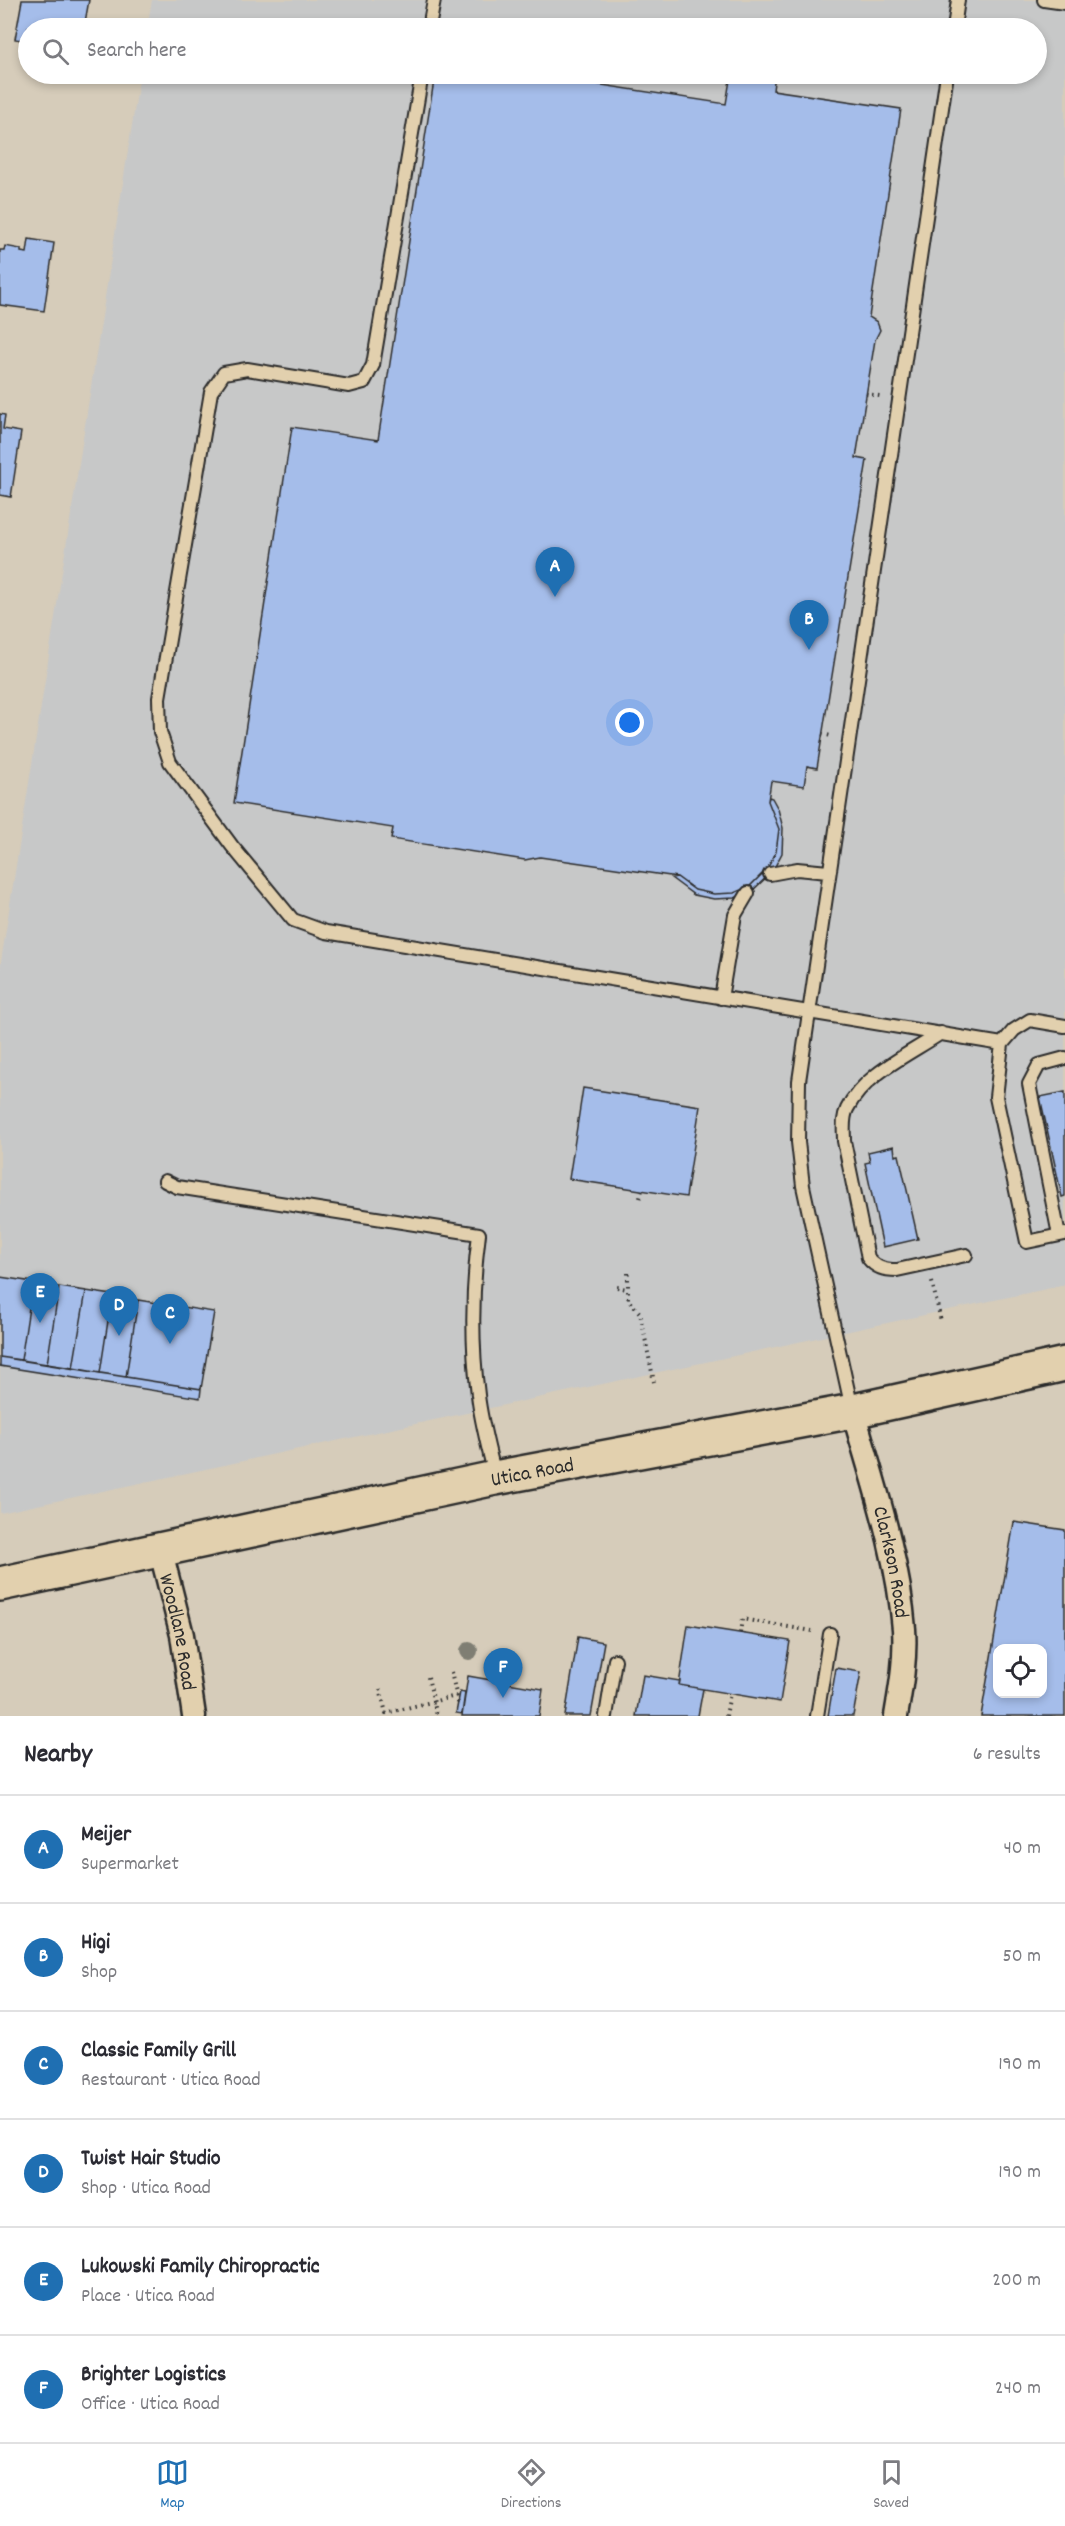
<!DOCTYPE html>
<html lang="en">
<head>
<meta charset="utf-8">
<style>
  :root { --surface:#fff; --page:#f2f2f3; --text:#2b2b33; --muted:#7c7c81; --line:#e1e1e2; --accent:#1f6fb2 }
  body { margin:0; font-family:Dekko,sans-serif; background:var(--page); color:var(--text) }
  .controls { position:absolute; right:18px; bottom:18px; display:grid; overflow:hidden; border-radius:12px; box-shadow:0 3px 9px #0003 }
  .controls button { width:54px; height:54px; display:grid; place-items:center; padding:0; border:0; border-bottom:2px solid var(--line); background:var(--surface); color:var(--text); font:30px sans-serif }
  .you { position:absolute; left:630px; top:723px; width:21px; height:21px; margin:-15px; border:4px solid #fff; border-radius:50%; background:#1a73e8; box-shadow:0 0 0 9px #1a73e833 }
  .badge { display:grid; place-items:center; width:39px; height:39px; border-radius:50%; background:var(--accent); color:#fff; font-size:20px; font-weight:700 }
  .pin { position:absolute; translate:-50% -50px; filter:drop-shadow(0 2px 3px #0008) }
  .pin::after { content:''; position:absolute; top:32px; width:21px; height:18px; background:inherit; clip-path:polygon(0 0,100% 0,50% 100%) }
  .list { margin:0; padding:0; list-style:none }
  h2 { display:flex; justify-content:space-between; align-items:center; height:78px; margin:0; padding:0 24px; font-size:26px }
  h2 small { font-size:20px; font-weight:400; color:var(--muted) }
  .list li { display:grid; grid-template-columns:39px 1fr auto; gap:18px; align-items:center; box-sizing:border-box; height:108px; padding:0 24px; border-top:2px solid var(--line) }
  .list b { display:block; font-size:22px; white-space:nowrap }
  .list p { margin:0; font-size:20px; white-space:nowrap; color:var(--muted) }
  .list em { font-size:20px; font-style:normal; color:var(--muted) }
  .icon { flex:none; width:33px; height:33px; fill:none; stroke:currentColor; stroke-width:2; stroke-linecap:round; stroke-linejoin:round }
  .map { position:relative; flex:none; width:1065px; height:1716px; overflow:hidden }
  .search { position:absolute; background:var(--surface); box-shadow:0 3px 9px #0003; left:18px; right:18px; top:18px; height:66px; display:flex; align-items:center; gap:15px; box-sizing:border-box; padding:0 21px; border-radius:33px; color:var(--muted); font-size:22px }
  .sheet { height:726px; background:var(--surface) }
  nav { display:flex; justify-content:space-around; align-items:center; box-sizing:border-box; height:84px; border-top:2px solid var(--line); background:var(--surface); font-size:16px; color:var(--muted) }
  nav a { display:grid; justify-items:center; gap:3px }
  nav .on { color:var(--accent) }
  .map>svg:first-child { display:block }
</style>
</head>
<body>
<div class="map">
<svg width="1065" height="1716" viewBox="0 0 1065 1716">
  <rect width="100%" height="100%" fill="#d6ccba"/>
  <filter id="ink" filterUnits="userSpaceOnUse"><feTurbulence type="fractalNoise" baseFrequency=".0167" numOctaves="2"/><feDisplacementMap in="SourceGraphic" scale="12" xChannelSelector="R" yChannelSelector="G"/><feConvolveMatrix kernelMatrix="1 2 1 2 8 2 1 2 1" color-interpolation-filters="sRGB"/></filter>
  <g filter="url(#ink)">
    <path fill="#c7c8c8" d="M 152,0 L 1065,0 L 1065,1285 L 0,1513 L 0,968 L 140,74 L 1036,74 L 1036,28 L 147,28 Z"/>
    <path fill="#a5bdea" stroke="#2b2b2b" stroke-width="1.5" fill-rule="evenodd" d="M 22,0 L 89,0 L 84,28 L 28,28 L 28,41 L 15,39 Z
      M 435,74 L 530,74 L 726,104 L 731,74 L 775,74 L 773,90 L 901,109 L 869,317 L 877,322 L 880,330 L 875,340 L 856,458 L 867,460 L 817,768 L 807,766 L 804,786 L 771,781 L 768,801 L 779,829 L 776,852 L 767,869 L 750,886 L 734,893 L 714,894 L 695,890 L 677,877 L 540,857 L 525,860 L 391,839 L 393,828 L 234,803 L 292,427 L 378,440 Z
      M 29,239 L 54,243 L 44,311 L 0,305 L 0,250 L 4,250 L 5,246 L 21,249 L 21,252 L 27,253 Z
      M 0,414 L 5,415 L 3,429 L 21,432 L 11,497 L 0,495 Z
      M 769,797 L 772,798 L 778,809 L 783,828 L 782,853 L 772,872 L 753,890 L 735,898 L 714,899 L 694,895 L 671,878 L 677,877 L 695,890 L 714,894 L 734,893 L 750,886 L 767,869 L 776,852 L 779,829 L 768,801 Z
      M 583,1088 L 700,1106 L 686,1197 L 569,1179 Z
      M 1065,1092 L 1065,1196 L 1062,1197 L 1040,1097 Z
      M 894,1146 L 895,1156 L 899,1155 L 918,1239 L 883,1247 L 865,1163 L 870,1162 L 868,1152 Z
      M 0,1277 L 33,1282 L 21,1360 L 0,1357 Z
      M 33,1282 L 59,1287 L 47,1364 L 21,1360 Z
      M 59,1287 L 86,1291 L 73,1368 L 47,1364 Z
      M 86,1291 L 112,1295 L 100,1373 L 73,1368 Z
      M 112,1295 L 138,1300 L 126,1377 L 100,1373 Z
      M 138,1300 L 214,1312 L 201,1389 L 126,1377 Z
      M 0,1357 L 201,1389 L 200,1398 L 0,1366 Z
      M 1014,1522 L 1065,1530 L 1065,1716 L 981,1716 ZM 998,1648 L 1042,1648 L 1042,1694 L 998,1694 Z
      M 688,1625 L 790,1641 L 780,1702 L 679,1685 Z
      M 578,1637 L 604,1642 L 591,1716 L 565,1716 Z
      M 836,1668 L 861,1672 L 853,1716 L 828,1716 Z
      M 643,1675 L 680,1681 L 679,1685 L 703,1689 L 698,1716 L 636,1716 Z
      M 468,1676 L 543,1689 L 539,1716 L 462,1716 Z
      M 460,1692 L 465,1693 L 462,1714 L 456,1713 Z"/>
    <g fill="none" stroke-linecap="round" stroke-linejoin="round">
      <defs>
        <path id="service" d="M 1044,0 L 1065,3
          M 429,28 L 434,0
          M 954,28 L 958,0
          M 422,74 L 373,365 L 364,382 L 349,386 L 247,369 L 224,373 L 211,392 L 159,698 L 160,732 L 170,762 L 232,846 L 293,920 L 326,932 L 1002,1044 L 996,1097 L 1027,1242 L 1065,1234
          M 770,874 L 797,869 L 828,872
          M 721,998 L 735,915 L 748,893
          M 941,1033 C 910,1054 864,1074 847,1109 C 842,1119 844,1130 844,1141 L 868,1258 C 876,1268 884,1270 897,1270 L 966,1255
          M 1002,1044 L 1014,1030 L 1030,1020 L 1065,1026
          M 165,1181 L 177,1187 L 479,1234 C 472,1288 471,1341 478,1395 C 481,1422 489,1450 495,1476
          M 1059,1235 L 1029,1084 L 1039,1065 L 1065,1058
          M 852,1409 L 803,1186 L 798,1142 L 799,1081 L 947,74
          M 606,1716 L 615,1660
          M 817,1716 L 830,1634"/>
        <g id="minor">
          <path id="s1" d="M 853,1411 C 873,1482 898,1555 904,1629 C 906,1658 901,1687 896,1716"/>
          <path id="s2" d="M 160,1548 L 182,1635 L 194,1716"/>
        </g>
        <g id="secondary">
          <path id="s3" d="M 0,1584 L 495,1478 L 853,1411 L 1065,1364"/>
        </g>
      </defs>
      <use href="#service" stroke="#2b2b2b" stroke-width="16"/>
      <use href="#minor" stroke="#2b2b2b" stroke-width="27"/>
      <use href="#secondary" stroke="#2b2b2b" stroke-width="38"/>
      <path stroke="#2b2b2b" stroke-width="4" stroke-dasharray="1.5 4.5" stroke-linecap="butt" d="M 866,394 L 880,396
        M 822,734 L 831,736
        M 640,1198 L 642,1190
        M 628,1273 L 628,1300 L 640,1313 L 654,1382
        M 932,1282 L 941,1321
        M 617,1287 L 627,1289
        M 740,1633 L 742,1619 L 812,1631
        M 451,1672 L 458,1702 L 464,1703
        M 428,1677 L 437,1716
        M 380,1689 L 386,1713 L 456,1696
        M 726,1716 L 730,1693"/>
      <use href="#service" stroke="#e2d0ae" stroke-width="12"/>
      <use href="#minor" stroke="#e2d0ae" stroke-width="22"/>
      <use href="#secondary" stroke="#e2d0ae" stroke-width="33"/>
    </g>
    <circle fill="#7f7e73" cx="469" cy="1651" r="9"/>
  </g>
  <g text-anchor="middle" stroke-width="4.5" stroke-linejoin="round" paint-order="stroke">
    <g font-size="21" fill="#2b2b2b" stroke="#e2d0ae">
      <text dy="7" stroke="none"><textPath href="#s3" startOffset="544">Utica Road</textPath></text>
      <text dy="7" stroke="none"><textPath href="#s1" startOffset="156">Clarkson Road</textPath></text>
      <text dy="7" stroke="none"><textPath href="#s2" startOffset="86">Woodlane Road</textPath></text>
    </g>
  </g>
</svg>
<div class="controls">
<button><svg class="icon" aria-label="locate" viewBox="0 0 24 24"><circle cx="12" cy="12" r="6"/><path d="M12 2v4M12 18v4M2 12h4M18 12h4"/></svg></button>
</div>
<div class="you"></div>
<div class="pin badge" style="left:555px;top:597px">A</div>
<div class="pin badge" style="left:809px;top:650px">B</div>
<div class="pin badge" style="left:170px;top:1344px">C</div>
<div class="pin badge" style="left:119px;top:1336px">D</div>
<div class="pin badge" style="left:40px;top:1323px">E</div>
<div class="pin badge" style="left:503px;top:1698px">F</div>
<div class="search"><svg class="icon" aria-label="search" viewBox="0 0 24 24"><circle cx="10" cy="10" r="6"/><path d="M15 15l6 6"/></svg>Search here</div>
</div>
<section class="sheet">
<h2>Nearby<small>6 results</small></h2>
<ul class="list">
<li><span class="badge">A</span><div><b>Meijer</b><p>Supermarket</p></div><em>40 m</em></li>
<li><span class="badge">B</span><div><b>Higi</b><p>Shop</p></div><em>50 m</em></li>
<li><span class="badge">C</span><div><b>Classic Family Grill</b><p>Restaurant · Utica Road</p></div><em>190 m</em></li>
<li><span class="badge">D</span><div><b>Twist Hair Studio</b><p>Shop · Utica Road</p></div><em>190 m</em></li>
<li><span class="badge">E</span><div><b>Lukowski Family Chiropractic</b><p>Place · Utica Road</p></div><em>200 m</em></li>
<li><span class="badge">F</span><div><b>Brighter Logistics</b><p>Office · Utica Road</p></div><em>240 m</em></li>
</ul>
</section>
<nav>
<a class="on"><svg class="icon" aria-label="map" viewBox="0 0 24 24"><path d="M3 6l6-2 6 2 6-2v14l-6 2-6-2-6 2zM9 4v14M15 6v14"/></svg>Map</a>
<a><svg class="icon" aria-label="directions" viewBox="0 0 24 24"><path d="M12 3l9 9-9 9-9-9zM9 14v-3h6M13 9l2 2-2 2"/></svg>Directions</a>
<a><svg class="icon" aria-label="saved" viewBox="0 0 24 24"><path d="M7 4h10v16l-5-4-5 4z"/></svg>Saved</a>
</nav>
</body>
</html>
